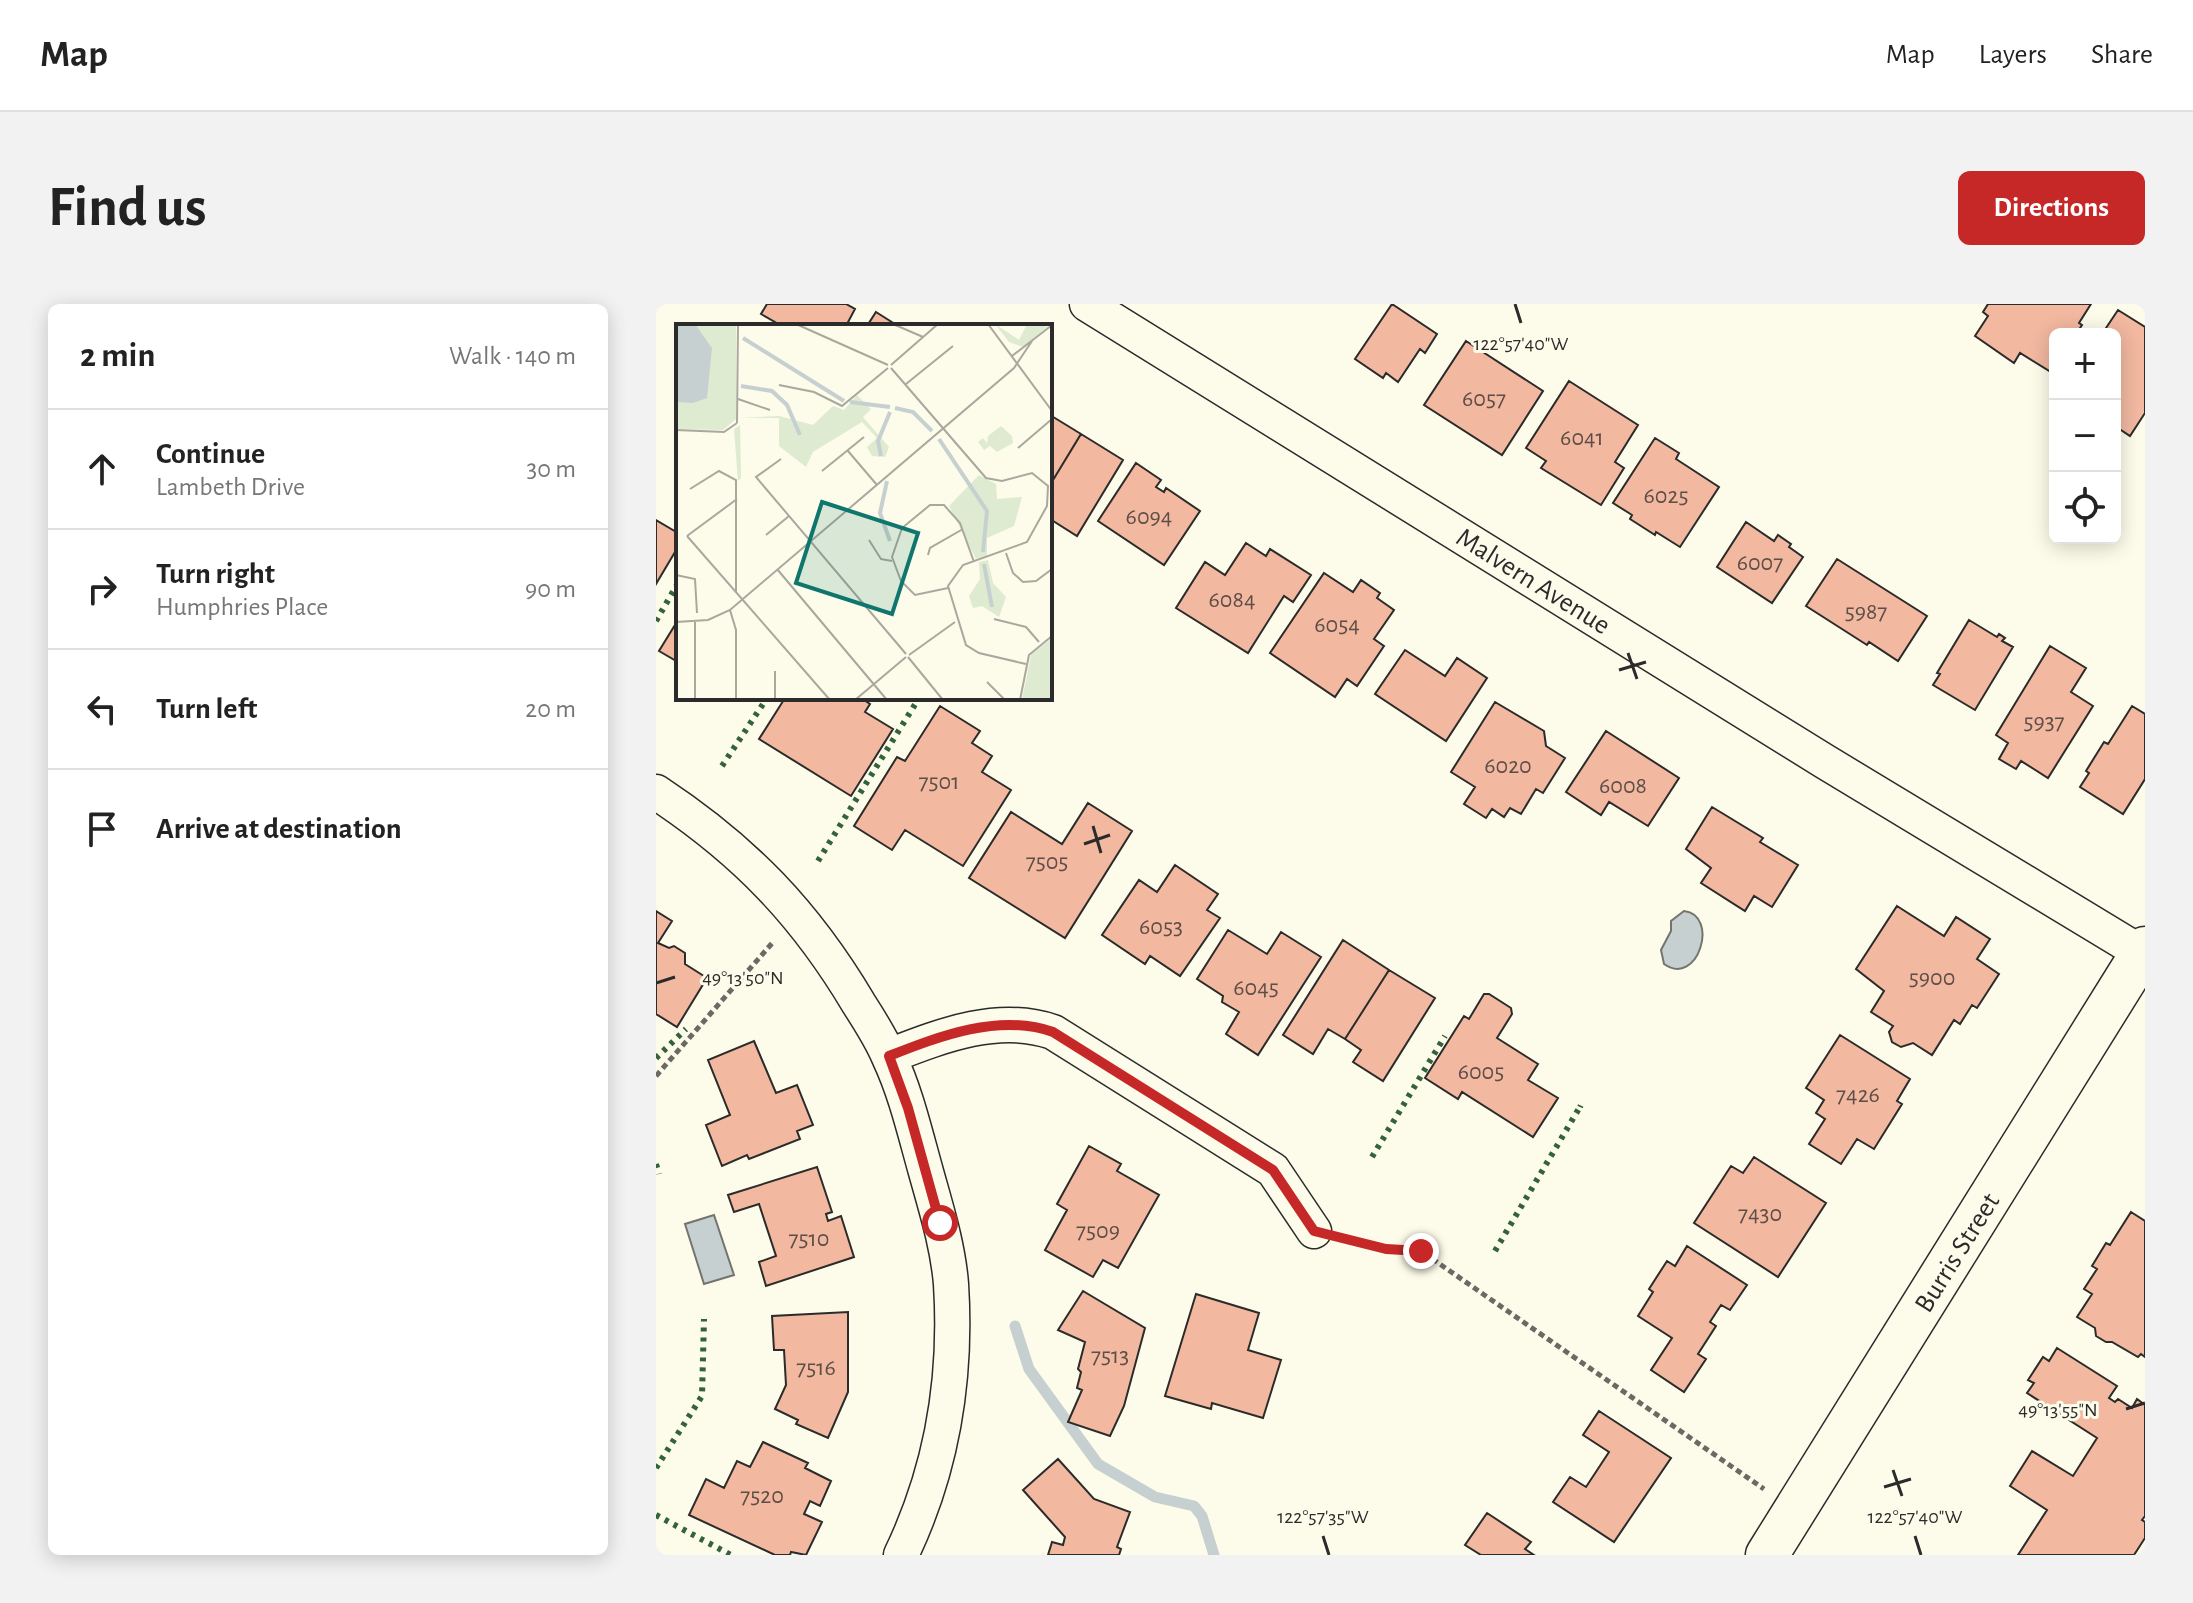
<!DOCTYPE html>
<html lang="en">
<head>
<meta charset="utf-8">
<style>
  :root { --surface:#fff; --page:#f2f2f2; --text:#222; --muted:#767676; --line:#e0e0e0; --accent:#c62828 }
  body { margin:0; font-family:"Alegreya Sans",sans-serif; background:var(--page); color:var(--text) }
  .controls { position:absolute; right:24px; top:24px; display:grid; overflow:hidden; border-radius:12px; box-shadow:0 4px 20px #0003 }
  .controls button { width:72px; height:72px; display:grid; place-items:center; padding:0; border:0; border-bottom:2px solid var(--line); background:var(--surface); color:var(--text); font:40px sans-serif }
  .stop { position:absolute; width:24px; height:24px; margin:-18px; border:6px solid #c62828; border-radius:50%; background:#fff }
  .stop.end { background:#c62828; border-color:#fff; box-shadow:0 2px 8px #0008 }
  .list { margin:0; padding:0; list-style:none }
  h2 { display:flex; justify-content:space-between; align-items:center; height:104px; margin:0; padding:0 32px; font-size:34px }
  h2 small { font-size:26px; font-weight:400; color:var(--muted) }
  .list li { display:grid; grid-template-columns:52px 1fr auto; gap:24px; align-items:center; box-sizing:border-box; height:120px; padding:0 32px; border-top:2px solid var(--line) }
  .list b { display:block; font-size:30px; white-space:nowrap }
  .list p { margin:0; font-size:26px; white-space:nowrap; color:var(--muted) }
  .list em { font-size:26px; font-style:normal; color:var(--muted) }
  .icon { flex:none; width:44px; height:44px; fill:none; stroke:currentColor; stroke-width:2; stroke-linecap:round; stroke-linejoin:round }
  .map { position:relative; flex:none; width:1489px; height:1251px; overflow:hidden; border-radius:12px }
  header { display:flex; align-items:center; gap:48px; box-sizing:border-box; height:112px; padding:0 40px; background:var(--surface); border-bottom:2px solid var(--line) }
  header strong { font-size:38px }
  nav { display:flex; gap:44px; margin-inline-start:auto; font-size:28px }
  .intro { display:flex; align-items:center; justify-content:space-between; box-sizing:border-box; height:192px; padding:0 48px }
  h1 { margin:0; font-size:56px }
  .button { padding:20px 36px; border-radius:12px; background:var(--accent); color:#fff; font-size:28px; font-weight:700 }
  main { display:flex; gap:48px; padding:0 48px }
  aside { flex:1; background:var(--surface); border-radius:12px; box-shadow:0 4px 20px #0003 }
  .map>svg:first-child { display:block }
</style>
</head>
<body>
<header>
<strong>Map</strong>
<nav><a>Map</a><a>Layers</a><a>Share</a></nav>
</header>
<div class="intro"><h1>Find us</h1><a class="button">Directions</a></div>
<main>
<aside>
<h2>2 min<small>Walk · 140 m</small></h2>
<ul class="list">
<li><svg class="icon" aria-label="ahead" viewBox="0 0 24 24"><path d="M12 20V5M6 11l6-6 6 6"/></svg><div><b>Continue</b><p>Lambeth Drive</p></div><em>30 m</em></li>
<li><svg class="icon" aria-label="right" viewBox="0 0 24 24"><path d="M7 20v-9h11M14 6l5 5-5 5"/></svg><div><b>Turn right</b><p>Humphries Place</p></div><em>90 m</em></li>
<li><svg class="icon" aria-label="left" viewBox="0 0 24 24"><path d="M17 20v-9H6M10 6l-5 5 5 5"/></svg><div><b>Turn left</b></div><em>20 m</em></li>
<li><svg class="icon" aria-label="arrive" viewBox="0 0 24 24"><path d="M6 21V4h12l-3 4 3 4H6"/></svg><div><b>Arrive at destination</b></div></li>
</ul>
</aside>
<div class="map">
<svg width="1489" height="1251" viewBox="0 0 1489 1251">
  <rect width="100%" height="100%" fill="#fdfbea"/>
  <path fill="#c7d0d0" stroke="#74746e" stroke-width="2" d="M 1028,607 C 1064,611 1042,684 1008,660 L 1005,646 L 1015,627 L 1015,617 Z
    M 58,911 L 78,971 L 48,980 L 29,920 Z"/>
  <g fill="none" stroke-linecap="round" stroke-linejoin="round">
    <path stroke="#c7d0d0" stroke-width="11" d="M 359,1022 L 373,1065 L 442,1160 L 499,1193 L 538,1202 L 546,1212 L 558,1251"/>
  </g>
  <path fill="#f2b8a0" stroke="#2b2b2b" stroke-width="2" d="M 111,0 L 190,0 L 199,5 L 190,22 L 126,22 L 105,10 Z
    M 736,0 L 781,30 L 769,49 L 764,45 L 742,78 L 730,69 L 727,74 L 699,55 Z
    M 1332,0 L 1435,0 L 1423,19 L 1426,21 L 1420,30 L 1399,30 L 1399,61 L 1395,68 L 1364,49 L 1358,59 L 1319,32 L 1332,12 L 1327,8 Z
    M 1462,6 L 1489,23 L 1489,109 L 1474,132 L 1459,122 L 1459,30 L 1446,30 Z
    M 220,8 L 242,22 L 211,22 Z
    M 810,37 L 887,87 L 846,151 L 768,101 Z
    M 913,77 L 982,121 L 959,158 L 968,164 L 945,201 L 885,164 L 890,157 L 870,144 Z
    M 394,111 L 425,130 L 394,181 Z
    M 425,130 L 467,156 L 421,232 L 394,215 L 394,181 Z
    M 999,134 L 1023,149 L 1020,155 L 1063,183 L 1024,243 L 1000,228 L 999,231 L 974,215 L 976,211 L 957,199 Z
    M 480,159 L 505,176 L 500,183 L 508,188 L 510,184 L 544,207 L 508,261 L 442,217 Z
    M 0,216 L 22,229 L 22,243 L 0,280 Z
    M 1090,218 L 1118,237 L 1122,231 L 1135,240 L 1133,243 L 1147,253 L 1116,299 L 1061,263 Z
    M 590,239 L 610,252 L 614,245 L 655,271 L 637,298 L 628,292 L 592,349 L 520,304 L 549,258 L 569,271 Z
    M 1181,255 L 1271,312 L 1242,357 L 1213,338 L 1211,341 L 1150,302 Z
    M 668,269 L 697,288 L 705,276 L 724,289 L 721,294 L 738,306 L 718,335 L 728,342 L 701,382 L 691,375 L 679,393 L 614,349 Z
    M 22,316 L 22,358 L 3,347 Z
    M 1313,316 L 1341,333 L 1343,330 L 1349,334 L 1346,337 L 1357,343 L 1319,406 L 1277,381 L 1284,370 L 1281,369 Z
    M 1394,342 L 1430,364 L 1415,388 L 1437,402 L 1392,474 L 1365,457 L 1360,465 L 1343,455 L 1352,439 L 1340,431 Z
    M 749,346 L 789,372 L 801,354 L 831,374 L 790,437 L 719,390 Z
    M 129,394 L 205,394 L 214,400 L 209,408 L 237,425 L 195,492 L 103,435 Z
    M 839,398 L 888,427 L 890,442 L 909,454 L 887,489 L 880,485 L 865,510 L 854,504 L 848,513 L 836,505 L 830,514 L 808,500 L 819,483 L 795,468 Z
    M 284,402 L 324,427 L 316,439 L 336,452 L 326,468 L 355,486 L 307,562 L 249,526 L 236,546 L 198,522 L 241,453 L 249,457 Z
    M 1476,402 L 1489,410 L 1489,475 L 1467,510 L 1424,483 L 1433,469 L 1430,467 L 1448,438 L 1452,440 Z
    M 950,427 L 1023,474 L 992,522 L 953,498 L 945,511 L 910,488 Z
    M 432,499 L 476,527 L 409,634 L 313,574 L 355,508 L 406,540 Z
    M 1056,503 L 1107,534 L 1104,538 L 1142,561 L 1116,603 L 1098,592 L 1089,607 L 1045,579 L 1055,564 L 1030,545 Z
    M 519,561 L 562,590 L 551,606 L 564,614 L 524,672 L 494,652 L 489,660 L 446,631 L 483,576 L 501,588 Z
    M 1241,602 L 1288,632 L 1300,613 L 1334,635 L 1321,655 L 1343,670 L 1321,704 L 1316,701 L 1304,720 L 1298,716 L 1276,751 L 1257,739 L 1245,743 L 1236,738 L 1233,728 L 1237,722 L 1215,708 L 1228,687 L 1200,665 Z
    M 0,607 L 16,617 L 2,639 L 13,644 L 18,642 L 29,649 L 29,660 L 51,674 L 21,723 L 0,710 Z
    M 572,626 L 611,650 L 625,628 L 665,653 L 602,751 L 570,730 L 583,708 L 566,698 L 567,692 L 541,675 Z
    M 687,636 L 733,666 L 689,735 L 672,725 L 657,750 L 627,731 Z
    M 733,666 L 779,694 L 727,777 L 697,758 L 705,746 L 689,735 Z
    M 828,690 L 833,690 L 855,704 L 856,710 L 841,734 L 882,760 L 872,776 L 902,794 L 877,833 L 806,788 L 802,795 L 769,774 L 808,712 L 813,715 Z
    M 1184,731 L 1254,775 L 1241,797 L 1246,800 L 1218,845 L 1201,835 L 1185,860 L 1153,840 L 1169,815 L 1160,809 L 1168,796 L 1150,784 Z
    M 98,737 L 120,789 L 141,781 L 157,821 L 141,827 L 144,835 L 93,855 L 91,851 L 66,862 L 50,821 L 74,811 L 52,756 Z
    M 433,842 L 465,860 L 461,867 L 503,891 L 462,964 L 447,956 L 437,973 L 389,946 L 411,906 L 401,900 Z
    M 1098,853 L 1170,899 L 1122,973 L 1038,919 L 1075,862 L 1087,869 Z
    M 161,863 L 176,908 L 170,910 L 172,917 L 185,912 L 198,953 L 110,982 L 103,958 L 120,952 L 103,900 L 78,908 L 72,891 Z
    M 1475,908 L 1489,917 L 1489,1053 L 1485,1050 L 1482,1053 L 1456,1038 L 1450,1038 L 1440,1032 L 1439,1024 L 1421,1013 L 1436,990 L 1428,985 L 1441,965 L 1436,962 L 1450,939 L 1454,941 Z
    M 1031,942 L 1091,981 L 1074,1006 L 1065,1001 L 1054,1018 L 1060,1022 L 1042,1050 L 1050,1055 L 1028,1088 L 995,1066 L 1016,1034 L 982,1012 L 997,988 L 993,985 L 1011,957 L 1019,962 Z
    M 427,987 L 489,1024 L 468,1102 L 454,1132 L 412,1118 L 426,1086 L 421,1084 L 425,1068 L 422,1065 L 429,1038 L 402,1026 Z
    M 540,990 L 603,1009 L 592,1046 L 625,1056 L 607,1114 L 556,1099 L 555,1105 L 509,1092 Z
    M 192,1008 L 192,1088 L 172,1134 L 140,1120 L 142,1116 L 119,1105 L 130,1081 L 128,1046 L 118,1046 L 116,1012 Z
    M 1401,1044 L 1461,1082 L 1453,1094 L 1459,1098 L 1462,1095 L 1476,1104 L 1481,1095 L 1489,1101 L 1489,1212 L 1486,1216 L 1489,1218 L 1489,1234 L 1478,1251 L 1362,1251 L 1391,1206 L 1354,1182 L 1376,1147 L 1417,1172 L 1441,1134 L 1371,1089 L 1378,1079 L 1372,1076 L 1387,1053 L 1393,1057 Z
    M 943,1107 L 1015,1154 L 958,1238 L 897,1198 L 914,1173 L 930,1183 L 953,1148 L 927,1131 Z
    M 107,1138 L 152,1159 L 149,1164 L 175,1177 L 164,1202 L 154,1197 L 148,1210 L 166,1218 L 150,1251 L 135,1248 L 134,1251 L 119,1251 L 33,1211 L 50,1175 L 68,1184 L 81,1157 L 94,1163 Z
    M 402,1155 L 438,1195 L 474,1208 L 461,1243 L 465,1245 L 463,1251 L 392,1251 L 396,1238 L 407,1241 L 409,1233 L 367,1186 Z
    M 831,1209 L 875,1238 L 869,1245 L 878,1251 L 825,1251 L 809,1241 Z"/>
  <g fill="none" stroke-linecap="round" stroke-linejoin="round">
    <defs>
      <path id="minor" d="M 431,0 L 1168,457 L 1489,651
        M 0,488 C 88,546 149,609 203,700 C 214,717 225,734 233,753 C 250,789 259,829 270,868 C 280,904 292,942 295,980 C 301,1074 286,1166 245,1251
        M 233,752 C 285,732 342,709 397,728 L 617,866 L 658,927"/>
      <path id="tertiary" d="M 1111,1251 L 1489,644"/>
    </defs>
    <use href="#minor" stroke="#2b2b2b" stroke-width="37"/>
    <use href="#tertiary" stroke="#2b2b2b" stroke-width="45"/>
    <path stroke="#6a6964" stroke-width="5" stroke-dasharray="6 4" stroke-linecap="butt" d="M 0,772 L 118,637
      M 690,935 L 730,945 L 765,947 L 1108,1185"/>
    <use href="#minor" stroke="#fdfbea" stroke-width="34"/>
    <use href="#tertiary" stroke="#fdfbea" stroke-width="42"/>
    <path stroke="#34623c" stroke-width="6" stroke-dasharray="4 6" stroke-linecap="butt" d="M 0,317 L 22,279
      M 66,462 L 111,394
      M 162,557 L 263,394
      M 0,754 L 30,725
      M 716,853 L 789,732
      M 0,860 L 3,870
      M 839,947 L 925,801 L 924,803
      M 0,1164 L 46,1092 L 48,1015
      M 0,1211 L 75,1251"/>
  </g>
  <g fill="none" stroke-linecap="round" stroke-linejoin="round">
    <path stroke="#c62828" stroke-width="10" d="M 284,919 L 252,804 L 233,752 C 284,732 343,709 397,728 L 617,866 L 658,927 L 730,945 L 765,947"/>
  </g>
  <path fill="none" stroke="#2b2b2b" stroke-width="3" d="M 859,0 L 865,19M 972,349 L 981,375M 963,366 L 990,358M 437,522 L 445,549M 428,540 L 454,531M 0,679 L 19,673M 1470,1105 L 1489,1099M 1237,1166 L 1246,1192M 1228,1183 L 1255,1175M 667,1232 L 673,1251M 1259,1232 L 1265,1251"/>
  <g text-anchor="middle" stroke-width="6" stroke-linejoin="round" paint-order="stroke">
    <g font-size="24" fill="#5d4e48">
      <text x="828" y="102">6057</text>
      <text x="926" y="141">6041</text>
      <text x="1010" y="199">6025</text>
      <text x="493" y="220">6094</text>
      <text x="1104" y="266">6007</text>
      <text x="576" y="303">6084</text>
      <text x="1210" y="315">5987</text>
      <text x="681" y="328">6054</text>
      <text x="1388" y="425">5937</text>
      <text x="852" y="469">6020</text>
      <text x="283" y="485">7501</text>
      <text x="967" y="489">6008</text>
      <text x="391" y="565">7505</text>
      <text x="505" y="630">6053</text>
      <text x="1276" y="681">5900</text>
      <text x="600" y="691">6045</text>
      <text x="825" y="775">6005</text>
      <text x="1202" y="798">7426</text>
      <text x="1104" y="917">7430</text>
      <text x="442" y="934">7509</text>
      <text x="153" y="942">7510</text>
      <text x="454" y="1059">7513</text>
      <text x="160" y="1071">7516</text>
      <text x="106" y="1199">7520</text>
    </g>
    <g font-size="28" fill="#2b2b2b" stroke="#fdfbea">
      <text transform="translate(878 276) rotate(32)" y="10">Malvern Avenue</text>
      <text transform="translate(1300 948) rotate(-58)" y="10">Burris Street</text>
    </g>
  </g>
  <g transform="translate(20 20)">
    <rect width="376" height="376" fill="#fdfbea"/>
    <path d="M 0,0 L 60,0 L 60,95 L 47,106 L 0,105 ZM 319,0 L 343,16 L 351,0 L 374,0 L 347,23 L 333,18 ZM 181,71 L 195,85 L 187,93 L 213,123 L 209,133 L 196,132 L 191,123 L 201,114 L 186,98 L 137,128 L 130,143 L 103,122 L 103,94 L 63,94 L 103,92 L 137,101 L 157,82 L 168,86 ZM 64,101 L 65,154 L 62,157 L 58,105 ZM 325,102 L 336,112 L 337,119 L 321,128 L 314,122 L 308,126 L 302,118 L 307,114 L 311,119 L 312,112 ZM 303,151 L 320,160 L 321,175 L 346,173 L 338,202 L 311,214 L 311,232 L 300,235 L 273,182 ZM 312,236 L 317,259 L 330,273 L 323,293 L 306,282 L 297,284 L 293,272 L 304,255 L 303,238 ZM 376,314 L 376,376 L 346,376 L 355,331 Z" fill="#deebd1"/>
    <path d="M 0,0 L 19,0 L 36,24 L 31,74 L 17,79 L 0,78 Z" fill="#c7d0d0"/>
    <path fill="none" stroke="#c7d0d0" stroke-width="4" d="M 67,14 L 168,77M 65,62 L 96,67 L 111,81 L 124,111M 174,78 L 214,83M 219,84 L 237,88 L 256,107M 263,115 L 311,187 L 307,228M 205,132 L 202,117 L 214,88M 211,157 L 204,189 L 214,217M 308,240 L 316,283"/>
    <path fill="none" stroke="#a9a89e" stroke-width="2" d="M 120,0 L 212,41M 217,0 L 247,13M 312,0 L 376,87M 336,32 L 376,1M 215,41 L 262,0M 215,44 L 310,154 L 326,157 L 356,149 L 372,162 L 371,182 L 351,218 L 287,241 L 272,262 L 290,321 L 303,329 L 350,340M 230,60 L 277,22M 103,61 L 138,68 L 166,82 L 212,44M 62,75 L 94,86M 61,99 L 62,0M 0,106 L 48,108 L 61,99M 342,124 L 376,95M 172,127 L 201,161M 105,135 L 80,153 L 230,330M 146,147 L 188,113M 14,165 L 43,147 L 60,156 L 60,268M 90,211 L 113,192M 11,212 L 154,376M 11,212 L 61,175M 193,216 L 205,235 L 216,237M 330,229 L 337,249 L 347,258 L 360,257 L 376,245M 252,231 L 254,224 L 287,205M 101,245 L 211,376M 0,251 L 19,255 L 21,289M 272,264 L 239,271 L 225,257 L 216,233 L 226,204 L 254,181 L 268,181 L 284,199 L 298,238M 54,286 L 60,306 L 60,376M 318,295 L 350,303 L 363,318M 0,298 L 32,296 L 54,286 L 338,44 L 356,17M 19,298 L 19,376M 233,331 L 279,298M 232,333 L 267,376M 99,347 L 99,376M 311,358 L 329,376M 179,376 L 230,333M 344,376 L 353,331 L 376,312"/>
    <path fill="#0f766e" fill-opacity="0.15" stroke="#0f766e" stroke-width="4" d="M 146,178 L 242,209 L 216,290 L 120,259 Z"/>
    <rect width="376" height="376" fill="none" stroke="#2b2b2b" stroke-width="4"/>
  </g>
  <g font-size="20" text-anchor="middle" fill="#2b2b2b" stroke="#fdfbea" stroke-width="6" stroke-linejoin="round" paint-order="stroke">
    <text x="865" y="46">122°57'40"W</text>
    <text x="87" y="680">49°13'50"N</text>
    <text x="1402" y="1112">49°13'55"N</text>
    <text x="667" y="1219">122°57'35"W</text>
    <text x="1259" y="1219">122°57'40"W</text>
  </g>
</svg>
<div class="controls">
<button>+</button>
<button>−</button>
<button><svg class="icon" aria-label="locate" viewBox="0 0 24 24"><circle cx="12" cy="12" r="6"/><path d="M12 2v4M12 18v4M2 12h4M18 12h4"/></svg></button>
</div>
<div class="stop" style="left:284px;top:919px"></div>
<div class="stop end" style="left:765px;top:947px"></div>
</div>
</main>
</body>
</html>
